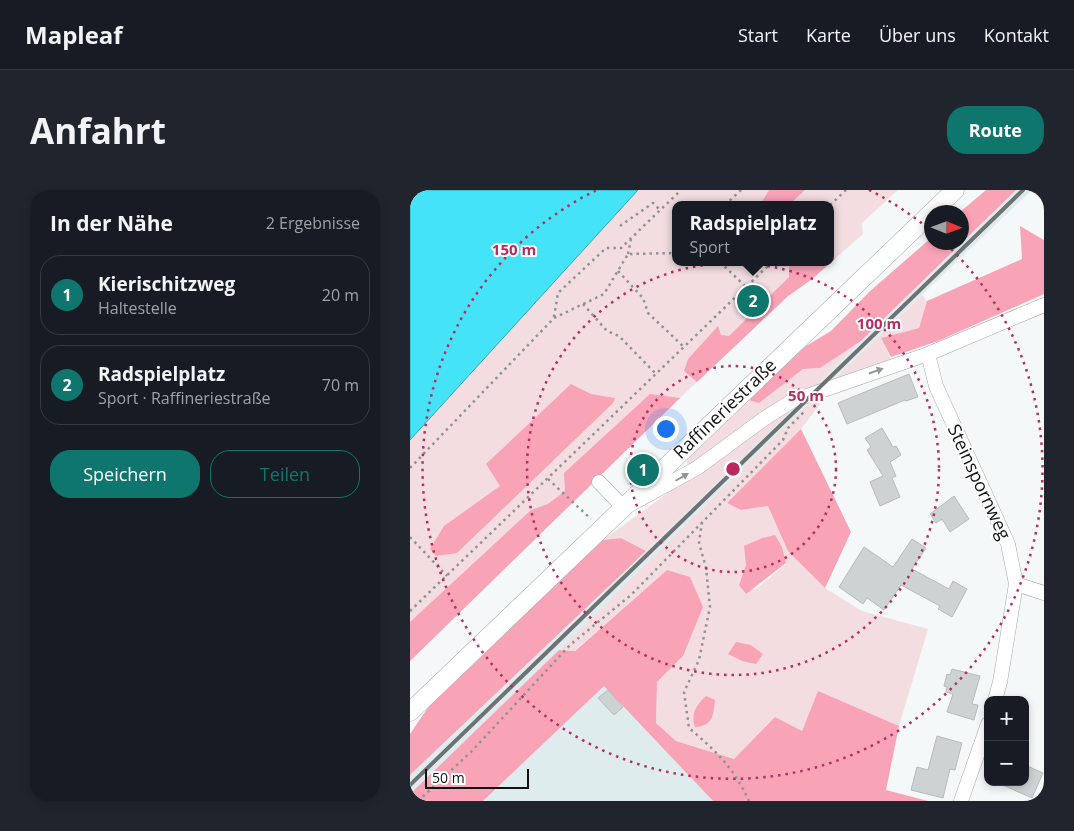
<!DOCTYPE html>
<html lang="de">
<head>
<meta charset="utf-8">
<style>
  :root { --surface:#171b24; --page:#20242c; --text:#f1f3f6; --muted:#9ea1a6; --line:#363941; --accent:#0f766e }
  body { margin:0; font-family:"Open Sans",sans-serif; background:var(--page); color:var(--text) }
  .controls { position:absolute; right:15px; bottom:15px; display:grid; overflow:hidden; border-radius:10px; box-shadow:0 2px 8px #0003 }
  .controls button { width:45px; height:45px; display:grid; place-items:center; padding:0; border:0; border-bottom:1px solid var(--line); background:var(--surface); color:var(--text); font:25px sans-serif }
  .compass { position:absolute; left:514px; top:15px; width:45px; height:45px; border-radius:50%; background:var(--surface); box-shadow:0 2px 8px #0003; rotate:91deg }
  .scale { position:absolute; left:15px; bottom:12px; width:104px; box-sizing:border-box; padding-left:5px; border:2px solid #111313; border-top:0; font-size:14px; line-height:18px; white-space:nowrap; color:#111313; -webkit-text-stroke:4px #fff; paint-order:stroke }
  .you { position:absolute; left:255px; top:238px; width:18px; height:18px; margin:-12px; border:4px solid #fff; border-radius:50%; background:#1a73e8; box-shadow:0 0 0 8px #1a73e833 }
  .badge { display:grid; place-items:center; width:32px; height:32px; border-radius:50%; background:var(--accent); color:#fff; font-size:16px; font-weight:700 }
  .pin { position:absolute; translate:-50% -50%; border:2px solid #fff; box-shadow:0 1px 5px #0006 }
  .popup { position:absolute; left:262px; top:11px; width:162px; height:65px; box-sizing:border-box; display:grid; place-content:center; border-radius:10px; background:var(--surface); filter:drop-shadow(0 1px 4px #0005); font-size:16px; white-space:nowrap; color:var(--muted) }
  .popup b { font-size:19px; color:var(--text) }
  .popup::after { content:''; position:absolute; left:50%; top:100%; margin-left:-10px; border:10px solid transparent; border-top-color:var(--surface) }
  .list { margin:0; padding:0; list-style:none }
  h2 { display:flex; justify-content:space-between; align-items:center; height:65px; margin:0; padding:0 20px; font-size:21px }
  h2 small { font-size:16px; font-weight:400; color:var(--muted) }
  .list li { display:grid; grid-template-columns:32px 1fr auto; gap:15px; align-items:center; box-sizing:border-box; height:80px; margin:0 10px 10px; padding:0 10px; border:1px solid var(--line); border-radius:20px }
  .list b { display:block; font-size:19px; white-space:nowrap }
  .list p { margin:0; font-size:16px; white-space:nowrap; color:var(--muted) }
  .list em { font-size:16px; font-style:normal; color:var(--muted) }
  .actions { display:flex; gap:10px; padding:15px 20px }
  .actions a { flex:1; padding:11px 0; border:1px solid var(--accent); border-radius:20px; text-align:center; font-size:18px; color:var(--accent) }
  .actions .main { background:var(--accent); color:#fff }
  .map { position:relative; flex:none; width:634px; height:611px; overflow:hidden; border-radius:20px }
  header { display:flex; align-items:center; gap:30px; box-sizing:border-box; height:70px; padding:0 25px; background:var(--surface); border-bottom:1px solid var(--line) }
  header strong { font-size:24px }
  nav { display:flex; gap:28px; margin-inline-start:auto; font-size:18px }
  .intro { display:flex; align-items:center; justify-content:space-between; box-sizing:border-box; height:120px; padding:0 30px }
  h1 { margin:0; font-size:35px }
  .button { padding:12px 22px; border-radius:20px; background:var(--accent); color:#fff; font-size:18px; font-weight:700 }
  main { display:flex; gap:30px; padding:0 30px }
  aside { flex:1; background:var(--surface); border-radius:20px; box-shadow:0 2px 8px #0003 }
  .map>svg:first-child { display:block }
</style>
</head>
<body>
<header>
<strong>Mapleaf</strong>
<nav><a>Start</a><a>Karte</a><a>Über uns</a><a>Kontakt</a></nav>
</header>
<div class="intro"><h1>Anfahrt</h1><a class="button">Route</a></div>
<main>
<aside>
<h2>In der Nähe<small>2 Ergebnisse</small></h2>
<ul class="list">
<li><span class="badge">1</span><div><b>Kierischitzweg</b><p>Haltestelle</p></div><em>20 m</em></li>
<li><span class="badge">2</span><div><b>Radspielplatz</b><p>Sport · Raffineriestraße</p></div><em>70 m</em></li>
</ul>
<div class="actions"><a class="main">Speichern</a><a>Teilen</a></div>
</aside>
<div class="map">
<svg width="634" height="611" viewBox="0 0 634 611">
  <rect width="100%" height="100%" fill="#f4f8f9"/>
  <path fill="#deecee" d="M 606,0 L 622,0 L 410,202 L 239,373 L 0,604 L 0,585 L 236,361 Z
    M 194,496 L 303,611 L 73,611 Z"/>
  <path fill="#f3dde1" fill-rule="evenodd" d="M 228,0 L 488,0 L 452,33 L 453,44 L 402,89 L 378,106 L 270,208 L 0,471 L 0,250 ZM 266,15 L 420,15 L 420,72 L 266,72 Z
    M 512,105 L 517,111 L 509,138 L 471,148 L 481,169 L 424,189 Z
    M 451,151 L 405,196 L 284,277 L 277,276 L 277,269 L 338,210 L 349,213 L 393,179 L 410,178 Z
    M 407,205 L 414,209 L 391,239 L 317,313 L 331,320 L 358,316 L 379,361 L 415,398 L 452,421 L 518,439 L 489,536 L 408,502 L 392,541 L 365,527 L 324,569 L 266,551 L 246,533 L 247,492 L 273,466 L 257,380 L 164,461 L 149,460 ZM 376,374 L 346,399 L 329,395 L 336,375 Z
    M 390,212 L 236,361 L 211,348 L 193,350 L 306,268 Z"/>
  <path fill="#f9a3b7" d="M 359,0 L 395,0 L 379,15 L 350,15 Z
    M 576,0 L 606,0 L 451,151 L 410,178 L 393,179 L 349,213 L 338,210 L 396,156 L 421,141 L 459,102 L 521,48 L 522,52 L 552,52 L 550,22 Z
    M 610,36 L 634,50 L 634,104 L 528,151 L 481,167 L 471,148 L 509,138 L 517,111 L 612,69 Z
    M 421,60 L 425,69 L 402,89 L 378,106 L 287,192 L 274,181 L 278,169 L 308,136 L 311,145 L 319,146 L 379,87 L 379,72 L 420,72 Z
    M 161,194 L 181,204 L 205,208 L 203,213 L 47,363 L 26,366 L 20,359 L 34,336 L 90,296 L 76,274 Z
    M 240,204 L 270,208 L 0,471 L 0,432 L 121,320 L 138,314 L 155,301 L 154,283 Z
    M 391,239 L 441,342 L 415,398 L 378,361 L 358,316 L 331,320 L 317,313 Z
    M 365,345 L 372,357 L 376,373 L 336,404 L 329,395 L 336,375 L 334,356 L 352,348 Z
    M 211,348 L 236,361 L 0,585 L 0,544 L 21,513 L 193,350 Z
    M 257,380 L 280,387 L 293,417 L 273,466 L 247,492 L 246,533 L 266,551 L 324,569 L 365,527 L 392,541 L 408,501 L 489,536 L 476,600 L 518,611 L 303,611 L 194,496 L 73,611 L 0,611 L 0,604 L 149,460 L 165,461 Z
    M 326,452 L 341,455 L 353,464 L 346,474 L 332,471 L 318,464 Z
    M 296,506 L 305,510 C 303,526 303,536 285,537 C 280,524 287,514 296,506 Z"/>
  <path fill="#44e3f7" stroke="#35a5b3" d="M 0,0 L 228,0 L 0,250 Z"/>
  <path fill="#cdd2d2" stroke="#b6bbbb" d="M 499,184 L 508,207 L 496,211 L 495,210 L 437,234 L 428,213 Z
    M 472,238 L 483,257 L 486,256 L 491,265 L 480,272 L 486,286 L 482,288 L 490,307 L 470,316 L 460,292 L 473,286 L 457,260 L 461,257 L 455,248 Z
    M 544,306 L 559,329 L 540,342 L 532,329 L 526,333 L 520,324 Z
    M 502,349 L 516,358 L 502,379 L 539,399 L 543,391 L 557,399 L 542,427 L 528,419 L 530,416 L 491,395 L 474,420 L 457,408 L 453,414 L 429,397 L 454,357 L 483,377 Z
    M 542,479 L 570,486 L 562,514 L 568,515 L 564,530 L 537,522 L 543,504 L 536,502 L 537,497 L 534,496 L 537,484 L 540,485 Z
    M 198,500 L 213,517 L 204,525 L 188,508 Z
    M 527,546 L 552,553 L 545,580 L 540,579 L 533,608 L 501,600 L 507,577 L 518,580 Z
    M 615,575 L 633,583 L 622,608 L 586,592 L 615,592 Z"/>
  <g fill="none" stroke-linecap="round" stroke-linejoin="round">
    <defs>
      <path id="minor" d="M 518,164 L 526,196 L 598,354 L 606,394 L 634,403
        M 189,292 L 214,318 L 287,278 L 355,228 L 382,211 L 518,164 L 634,115
        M 585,510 L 590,492 L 606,394
        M 551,611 L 578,534"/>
      <path id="major" d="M 0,522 L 545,0"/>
    </defs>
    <use href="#minor" stroke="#a3a7a8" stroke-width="15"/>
    <use href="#major" stroke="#a3a7a8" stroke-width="19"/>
    <path stroke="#909394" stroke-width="2.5" stroke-dasharray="2.5 4" stroke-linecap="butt" d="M 315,15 L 331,0
      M 420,15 L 436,0
      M 210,36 L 243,13 L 250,20
      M 218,64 L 221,49
      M 310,72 L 336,97
      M 208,81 L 233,108 L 238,123 L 274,157
      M 173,114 L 197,141 L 209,146 L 247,185
      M 144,127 L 148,103 L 196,58 L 211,58 L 271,0
      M 0,278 L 144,128 L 194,104 L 218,64 L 266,63
      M 138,289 L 181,329
      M 292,332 L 289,353 L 296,378 L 300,417 L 289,470 L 274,502 L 279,538 C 306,561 324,578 339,611
      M 0,347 L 37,386
      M 0,421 L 362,72
      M 8,611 L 61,562 L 160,455 L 221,405 L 373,250 L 378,238 L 395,221"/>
    <use href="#minor" stroke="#fff" stroke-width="14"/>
    <use href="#major" stroke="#fff" stroke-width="18"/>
    <path stroke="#6f7272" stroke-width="4" d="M 0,595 L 613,0"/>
  </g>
  <defs><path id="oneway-solid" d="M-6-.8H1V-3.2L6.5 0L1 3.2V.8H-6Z" transform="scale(1.25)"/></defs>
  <g fill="#949595">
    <use href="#oneway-solid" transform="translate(466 181) rotate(-19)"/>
    <use href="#oneway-solid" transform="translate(272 287) rotate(-30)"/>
  </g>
  <g fill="none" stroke="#b92b5e" stroke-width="2.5" stroke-dasharray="2.5 5">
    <circle cx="323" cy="279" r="103"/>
    <circle cx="323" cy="279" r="206"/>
    <path d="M459 0A310 310 0 0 1 520 40M536 54A310 310 0 1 1 187 0"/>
  </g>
  <g text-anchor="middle" stroke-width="4" stroke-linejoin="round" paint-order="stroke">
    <g font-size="18" fill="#111313" stroke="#fff">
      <text transform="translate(315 219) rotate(-44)" y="6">Raffineriestraße</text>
      <text transform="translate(569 292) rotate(65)" y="6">Steinspornweg</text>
    </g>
  </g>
  <circle cx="323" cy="279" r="8" fill="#b92b5e" stroke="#fff" stroke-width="2.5"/>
  <g font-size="15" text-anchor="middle" font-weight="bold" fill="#b92b5e" stroke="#fff" stroke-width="4" stroke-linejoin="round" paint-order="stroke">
    <text x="104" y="65">150 m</text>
    <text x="469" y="139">100 m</text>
    <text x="396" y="211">50 m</text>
  </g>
</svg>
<div class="controls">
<button>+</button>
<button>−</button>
</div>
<svg class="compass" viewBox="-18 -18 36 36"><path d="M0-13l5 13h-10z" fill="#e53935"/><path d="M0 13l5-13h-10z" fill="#9ea1a6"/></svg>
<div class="scale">50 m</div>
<div class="you"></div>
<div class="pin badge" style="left:233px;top:280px">1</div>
<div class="pin badge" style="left:343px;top:111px">2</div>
<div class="popup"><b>Radspielplatz</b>Sport</div>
</div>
</main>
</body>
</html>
